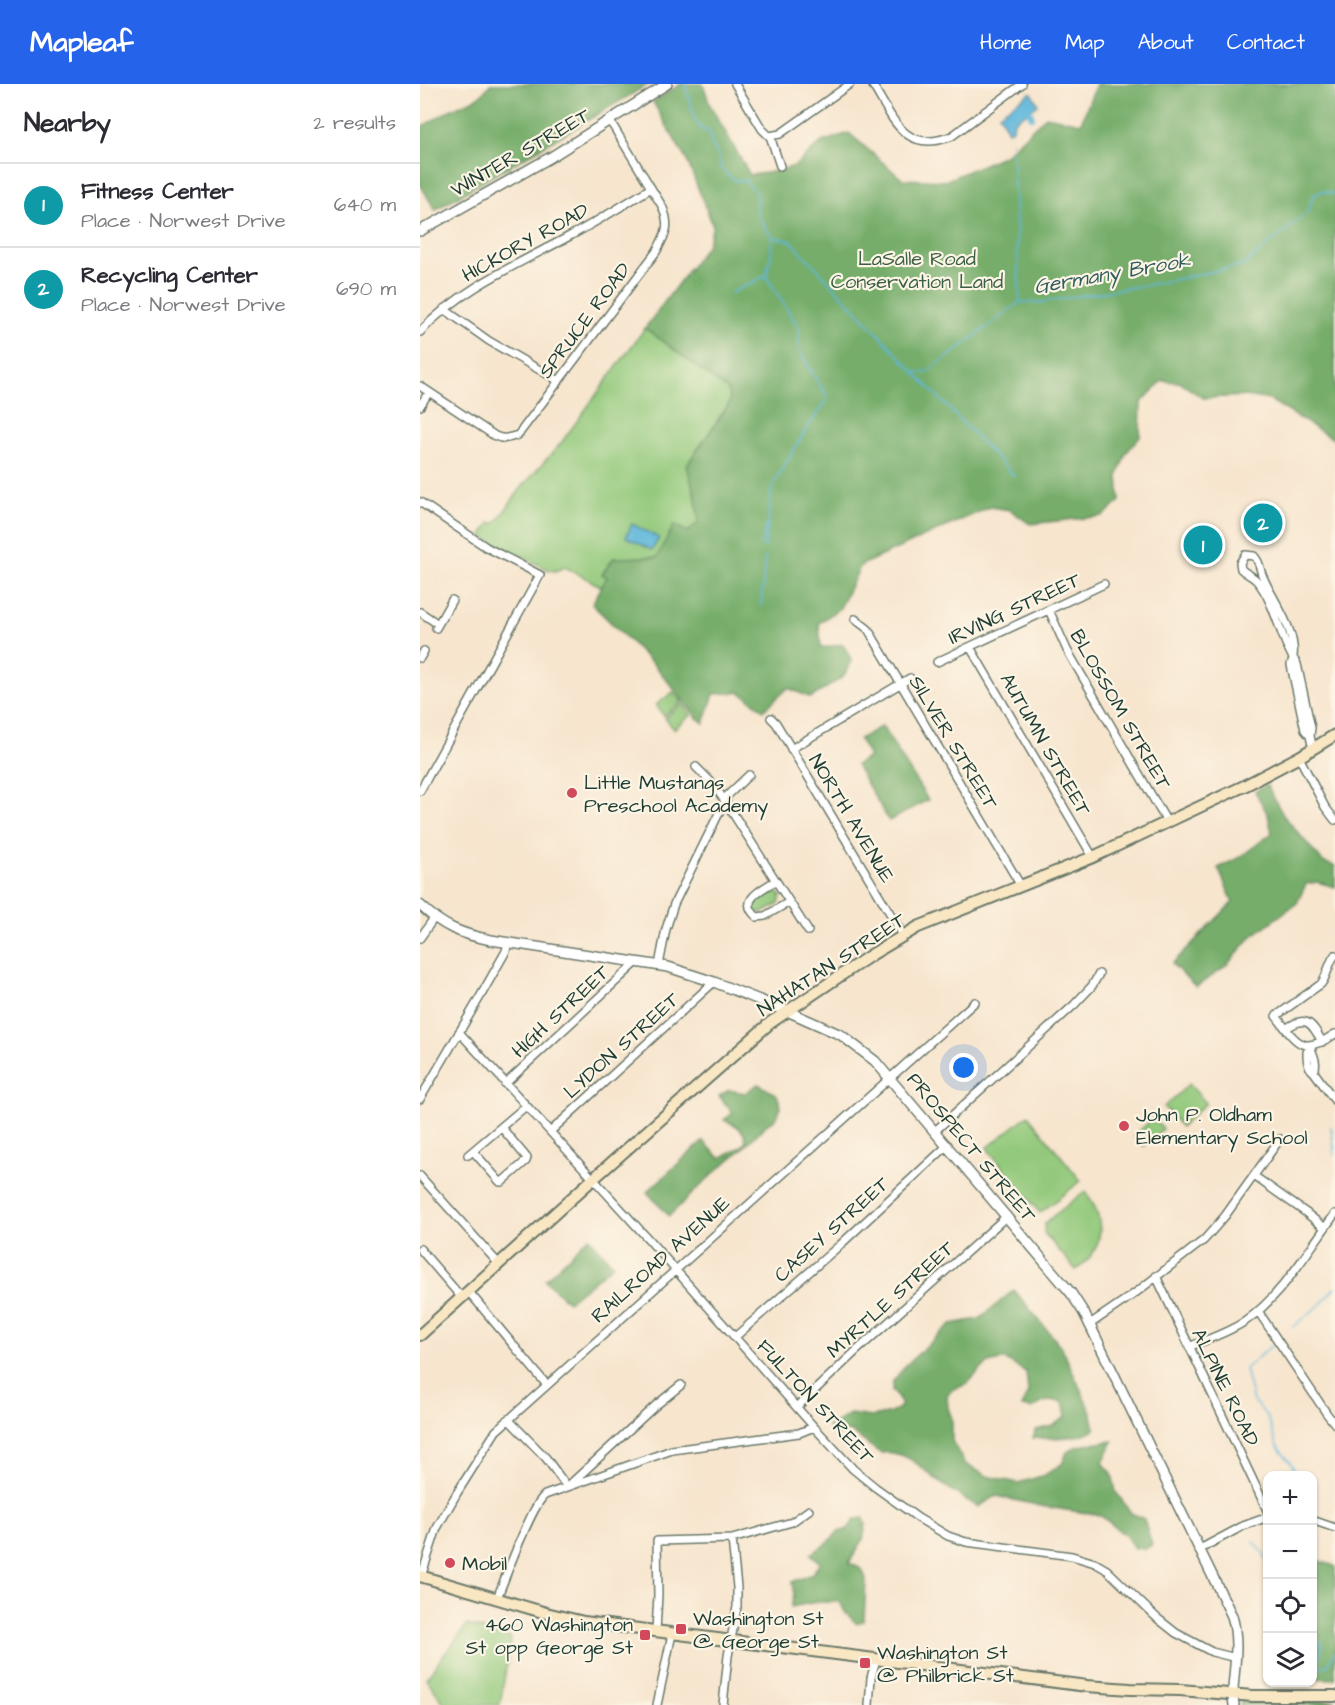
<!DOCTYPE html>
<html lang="en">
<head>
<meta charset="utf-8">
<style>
  :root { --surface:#fff; --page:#f2f2f3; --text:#2b2b33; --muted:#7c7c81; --line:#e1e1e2; --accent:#2563eb }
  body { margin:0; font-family:"Architects Daughter",sans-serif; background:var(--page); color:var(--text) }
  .controls { position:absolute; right:18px; bottom:18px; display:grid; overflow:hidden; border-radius:12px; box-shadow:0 2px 4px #0004 }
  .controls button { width:54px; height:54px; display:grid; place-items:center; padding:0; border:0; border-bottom:2px solid var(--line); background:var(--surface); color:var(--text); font:30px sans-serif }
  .you { position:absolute; left:544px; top:984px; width:21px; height:21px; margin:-15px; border:4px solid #fff; border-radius:50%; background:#1a73e8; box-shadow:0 0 0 9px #1a73e833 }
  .badge { display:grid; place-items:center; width:39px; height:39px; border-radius:50%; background:var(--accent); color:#fff; font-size:20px; font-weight:700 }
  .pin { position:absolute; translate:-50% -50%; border:3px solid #fff; box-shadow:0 2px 6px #0006 }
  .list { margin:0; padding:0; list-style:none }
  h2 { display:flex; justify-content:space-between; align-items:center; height:78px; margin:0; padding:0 24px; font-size:26px }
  h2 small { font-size:20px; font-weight:400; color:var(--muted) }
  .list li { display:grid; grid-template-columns:39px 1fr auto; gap:18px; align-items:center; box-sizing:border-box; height:84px; padding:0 24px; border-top:2px solid var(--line) }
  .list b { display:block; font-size:22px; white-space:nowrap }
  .list p { margin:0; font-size:20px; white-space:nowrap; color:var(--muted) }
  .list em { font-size:20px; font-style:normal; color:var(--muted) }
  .icon { flex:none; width:33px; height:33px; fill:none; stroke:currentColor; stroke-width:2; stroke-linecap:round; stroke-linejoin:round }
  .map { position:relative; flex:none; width:915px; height:1621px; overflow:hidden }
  header { display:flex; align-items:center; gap:36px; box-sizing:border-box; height:84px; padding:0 30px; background:var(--accent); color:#fff }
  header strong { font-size:28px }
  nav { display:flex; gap:33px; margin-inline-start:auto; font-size:21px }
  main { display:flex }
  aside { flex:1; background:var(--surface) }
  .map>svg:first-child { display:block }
</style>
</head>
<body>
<header>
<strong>Mapleaf</strong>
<nav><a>Home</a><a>Map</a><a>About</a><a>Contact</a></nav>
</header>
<main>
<aside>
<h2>Nearby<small>2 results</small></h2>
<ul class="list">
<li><span class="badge" style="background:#0f9aa8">1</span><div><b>Fitness Center</b><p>Place · Norwest Drive</p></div><em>640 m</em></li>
<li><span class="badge" style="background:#0f9aa8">2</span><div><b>Recycling Center</b><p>Place · Norwest Drive</p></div><em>690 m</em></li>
</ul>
</aside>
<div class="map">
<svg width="915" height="1621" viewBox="0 0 915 1621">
  <rect width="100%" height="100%" fill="#fcf5e5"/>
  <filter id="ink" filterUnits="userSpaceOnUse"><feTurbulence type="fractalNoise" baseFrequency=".0167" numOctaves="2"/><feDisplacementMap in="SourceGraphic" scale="12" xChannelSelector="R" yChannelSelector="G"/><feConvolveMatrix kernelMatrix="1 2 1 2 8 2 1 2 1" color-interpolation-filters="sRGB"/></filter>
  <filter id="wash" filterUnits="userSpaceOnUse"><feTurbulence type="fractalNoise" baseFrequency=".008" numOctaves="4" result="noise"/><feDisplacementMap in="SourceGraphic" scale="24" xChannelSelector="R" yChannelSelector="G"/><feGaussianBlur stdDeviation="1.35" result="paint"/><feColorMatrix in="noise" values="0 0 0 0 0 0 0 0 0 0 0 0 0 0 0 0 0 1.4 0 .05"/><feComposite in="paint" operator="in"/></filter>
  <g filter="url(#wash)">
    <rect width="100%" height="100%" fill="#f7e5ce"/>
    <path fill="#93c97b" stroke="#598358" stroke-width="1.5" d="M 225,244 L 308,306 L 310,316 L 308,321 L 267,381 L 276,415 L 279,438 L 268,448 L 254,442 L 237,473 L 194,474 L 182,490 L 188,493 L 182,503 L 145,483 L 135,487 L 129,486 L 61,452 L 71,438 L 75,440 L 102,403 L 141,359 Z
      M 253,608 L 262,618 L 244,632 L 236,621 Z
      M 263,620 L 271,631 L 254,645 L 245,634 Z
      M 352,805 L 357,807 L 361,812 L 359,820 L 343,829 L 336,828 L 333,823 L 335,815 Z
      M 769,1000 L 786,1019 L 761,1043 L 744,1023 Z
      M 608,1031 L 661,1097 L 620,1129 L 567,1064 Z
      M 733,1034 L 743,1045 L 724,1062 L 714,1052 Z
      M 665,1107 C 686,1134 686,1165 656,1186 L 624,1149 L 625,1139 Z
      M 47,1541 L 91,1554 L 80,1621 L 25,1621 L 6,1594 Z"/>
    <path fill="#76ad6b" stroke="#4a7550" stroke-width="1.5" d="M 70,0 L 229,0 L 15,126 L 0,100 L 0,43 C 12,37 23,30 34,24 C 49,17 61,15 70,0 Z
      M 261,0 L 283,0 L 290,21 L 330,91 L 353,88 L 375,82 L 402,58 L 429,49 L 482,95 L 525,97 L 585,71 L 626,32 L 661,39 L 676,0 L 915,0 L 915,356 L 850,316 L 826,312 L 783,314 L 759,298 L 742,297 L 721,319 L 720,353 L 706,369 L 698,391 L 700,417 L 683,432 L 610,440 L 590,426 L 570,423 L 441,481 L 420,524 L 399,539 L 401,564 L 423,560 L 432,577 L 423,593 L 391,614 L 368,604 L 344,626 L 320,608 L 294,610 L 284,639 L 277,634 L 237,584 L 172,520 L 187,493 L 182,490 L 194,474 L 237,473 L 254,441 L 268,448 L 279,438 L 276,415 L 267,381 L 308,322 L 310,316 L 308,306 L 225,244 L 287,161 L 293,142 L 268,79 L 233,18 Z
      M 462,642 L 508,716 L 469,737 L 436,681 L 449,673 L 439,655 Z
      M 847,701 L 863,731 L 903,778 L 915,782 L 915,803 L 897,798 L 886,800 L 877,819 L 832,852 L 807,881 L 776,903 L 752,880 L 813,818 L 798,784 L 820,773 L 852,749 L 848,731 L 835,707 Z
      M 338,1000 L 357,1011 L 361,1023 L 355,1035 L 345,1042 L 322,1065 L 294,1089 L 249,1132 L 227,1108 L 283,1057 L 300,1074 L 321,1063 L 326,1057 C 324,1044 314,1040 304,1036 L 313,1029 L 299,1012 L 309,1006 L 325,1009 Z
      M 169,1153 L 193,1181 L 148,1218 L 125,1196 Z
      M 594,1206 L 642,1264 L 672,1331 L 675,1345 C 661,1355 630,1354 613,1354 L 616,1346 L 632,1342 L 646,1333 L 643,1318 C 631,1315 623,1317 612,1325 L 602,1323 L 608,1308 L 606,1288 L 584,1275 L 569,1279 L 560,1286 L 547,1300 L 531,1306 L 527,1313 L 528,1324 L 532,1335 L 532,1357 L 545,1380 L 567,1392 L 598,1399 L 625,1391 L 642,1380 L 647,1368 L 658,1362 L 693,1357 L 683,1379 L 692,1389 L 696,1408 L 711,1429 L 724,1435 L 732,1461 L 725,1465 L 714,1464 L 706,1452 L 680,1431 L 626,1423 L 576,1412 L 558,1423 C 547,1416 536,1410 525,1402 C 505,1388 488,1365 460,1369 L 430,1347 L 417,1351 L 408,1343 L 430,1330 L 451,1333 L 471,1329 L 481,1323 L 481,1319 L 472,1306 L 473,1297 L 487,1280 L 531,1240 L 559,1235 Z
      M 444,1434 L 446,1440 L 443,1456 L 429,1479 L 442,1485 L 446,1495 L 444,1537 L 436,1539 L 425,1528 L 420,1518 L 396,1518 L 371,1523 L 374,1512 L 372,1498 L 392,1490 L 400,1479 L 391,1470 L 406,1460 L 418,1448 L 428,1445 L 435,1435 Z
      M 893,1475 L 915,1482 L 915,1595 L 893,1594 Z
      M 822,1614 L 915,1617 L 915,1621 L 820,1621 Z"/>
    <path fill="#5fb7dc" stroke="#3f7a88" stroke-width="1.5" d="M 610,9 L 612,9 L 618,21 L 594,37 L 593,45 L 588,47 L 579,30 Z
      M 212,440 L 239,454 L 232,466 L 206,453 Z"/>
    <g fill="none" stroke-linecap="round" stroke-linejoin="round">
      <path stroke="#5fb7dc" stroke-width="1.5" d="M 265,0 L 275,35 L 282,46 L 289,47 L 292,60 L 299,74 L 301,84 L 306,90 L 316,97 L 325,96 L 337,109 C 335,133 339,134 352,153 L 370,156 L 494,288 L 506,289 L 600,218 L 617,219 L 738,199 L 824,181 L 888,128 L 893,112 L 902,107 L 915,110
        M 592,57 L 600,218
        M 311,209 L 345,192
        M 495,289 L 594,392
        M 341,462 L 346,442
        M 345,464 L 351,408 L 355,397 L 387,344 L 406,318 L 406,311 L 379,267 L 379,244 L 346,192 L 351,171 L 352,154
        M 341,522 L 345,473
        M 911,1043 L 915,1071
        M 873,1243 L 902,1219 L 915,1203
        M 851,1262 L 825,1285 L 833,1317 L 847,1332 L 857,1362 L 873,1382 L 875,1392
        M 834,1458 L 842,1467 L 848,1480
        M 892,1548 L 902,1561 L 897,1583
        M 892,1584 L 907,1582 L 915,1568"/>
      <path stroke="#5fb7dc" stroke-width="6" d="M 608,24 L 612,33"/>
    </g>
  </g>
  <g filter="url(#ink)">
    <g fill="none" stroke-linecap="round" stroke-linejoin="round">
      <defs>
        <path id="minor" d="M 315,0 L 342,45 L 348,51 L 350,52 L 360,82
          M 452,0 C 473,34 484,71 532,52 L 602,0
          M 350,52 L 360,50 L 430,0
          M 24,225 L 69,257 L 139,297
          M 0,248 C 40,205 96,181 148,153 C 176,138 204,121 231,104
          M 0,302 L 75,352 C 84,356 88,354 98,351 L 236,168 C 246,150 251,142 242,122 L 190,37
          M 0,322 L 9,308
          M 0,418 L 66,463 L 120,491 L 0,707
          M 629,526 L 647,566 L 747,738
          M 0,528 L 18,540
          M 435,535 L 448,545 L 601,802
          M 16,544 L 32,516
          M 550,563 L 673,773
          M 0,574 L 4,567
          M 517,578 L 684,500
          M 351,634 L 356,639 L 483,851
          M 890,652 L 885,646 L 871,581 C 882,553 853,517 843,493 C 839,485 841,479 834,472 L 825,471 L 820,479 L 821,485 C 826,490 833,492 837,497 C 857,521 859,555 877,580 L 891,644 L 890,652 L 893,665
          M 371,665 L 490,594
          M 879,673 L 905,723 L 915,736
          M 276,683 L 292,699 L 305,717 L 388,847
          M 355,797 C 343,805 317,816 337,833 L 345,832 L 369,818
          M 0,854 L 14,834
          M 915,871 C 908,880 908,891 901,900 L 856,932 C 877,959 882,972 915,950
          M 239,881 L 246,845 L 254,820 L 308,711 L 329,691
          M 866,945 C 886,930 892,939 902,958
          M 39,948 L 230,1157 L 394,1343 L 433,1385 L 455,1403 L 498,1434 L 528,1452 L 546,1458 L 652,1472 L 675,1479 L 687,1486 L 737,1534 L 756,1549 L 792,1568 L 816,1574
          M 890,962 C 893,971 898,978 894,988 C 887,983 887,975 887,968 L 890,965
          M 894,988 L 915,1017
          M 85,1000 L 217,878
          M 0,1015 L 60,913 L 86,867 L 88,858
          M 131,1047 L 294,898
          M 515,1047 L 654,921 L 672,902 L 679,890
          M 53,1067 L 80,1098 L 82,1098 L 106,1077 L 107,1074 L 81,1043
          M 48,1071 L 106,1022
          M 0,1092 L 79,1180
          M 834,1092 L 885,1128 L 905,1144
          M 0,1165 L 42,1214
          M 736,1192 L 848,1428
          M 49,1208 L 126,1300
          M 838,1227 L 907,1330 L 915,1340
          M 670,1240 L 714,1210 L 784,1156 L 805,1132 L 860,1055
          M 315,1253 L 420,1161 L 528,1061
          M 769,1263 C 788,1255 810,1248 827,1236 C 863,1210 889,1165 915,1130
          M 377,1323 L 434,1269 L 587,1132
          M 88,1335 L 126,1374 L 147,1403 L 235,1322 L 261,1301
          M 892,1436 L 915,1444
          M 780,1465 L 823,1442 L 848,1433
          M 1,1493 L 17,1444 L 37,1409 L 76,1347 L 555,918
          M 77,1514 C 86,1493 111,1422 125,1411 L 252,1366 L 379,1349 L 394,1343
          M 236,1547 L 238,1511 L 237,1457 L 312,1455 L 372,1438 L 389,1426
          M 237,1621 L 252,1550
          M 303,1621 L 308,1572 L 317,1523 L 317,1503 L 312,1455
          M 449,1621 L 451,1594 L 456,1575"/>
        <path id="tertiary" d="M 0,147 L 131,73 L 247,0
          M 0,821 C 23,843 41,850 71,856 L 248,883 L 294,898 L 367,927 L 421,951 L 455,977 L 633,1188 L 651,1209 L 664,1229 L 812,1532 C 818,1552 816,1572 814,1593 C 813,1603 812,1611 814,1621"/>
        <path id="secondary" d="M 0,1251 L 173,1095 L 350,939 L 451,871 L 498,843 L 673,773 L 824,702 L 879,673 L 915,651
          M 0,1492 L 126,1529 L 164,1538 L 667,1602 L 710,1605 L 760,1606 L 833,1612 L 915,1612"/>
      </defs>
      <use href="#minor" stroke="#6b786a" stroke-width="10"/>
      <use href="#tertiary" stroke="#6b786a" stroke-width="12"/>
      <use href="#secondary" stroke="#6b786a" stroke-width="14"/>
      <use href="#minor" stroke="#fff" stroke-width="7"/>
      <use href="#tertiary" stroke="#fff" stroke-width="9"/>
      <use href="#secondary" stroke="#f9e7c3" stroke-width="10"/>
    </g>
  </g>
  <g fill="#d1495b" stroke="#fcf5e5" stroke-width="2">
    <circle cx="152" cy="709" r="6"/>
    <circle cx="704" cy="1042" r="6"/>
    <circle cx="30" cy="1479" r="6"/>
    <rect x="255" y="1539" width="12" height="12" rx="3"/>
    <rect x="219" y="1545" width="12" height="12" rx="3"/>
    <rect x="439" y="1573" width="12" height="12" rx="3"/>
  </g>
  <g text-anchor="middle" stroke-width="4.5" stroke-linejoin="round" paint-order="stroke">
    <g font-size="20" fill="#1f3d34" stroke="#fcf5e5">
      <text transform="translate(100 68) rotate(-30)" y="7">WINTER STREET</text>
      <text transform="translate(105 158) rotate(-29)" y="7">HICKORY ROAD</text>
      <text transform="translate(164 236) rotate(-53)" y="7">SPRUCE ROAD</text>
      <text transform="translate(594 524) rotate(-25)" y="7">IRVING STREET</text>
      <text transform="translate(701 625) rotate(60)" y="7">BLOSSOM STREET</text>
      <text transform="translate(534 658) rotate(59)" y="7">SILVER STREET</text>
      <text transform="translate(626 660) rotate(60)" y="7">AUTUMN STREET</text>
      <text transform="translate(432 734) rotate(59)" y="7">NORTH AVENUE</text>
      <text transform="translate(411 880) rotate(-33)" y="7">NAHATAN STREET</text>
      <text transform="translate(140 927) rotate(-43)" y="7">HIGH STREET</text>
      <text transform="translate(201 961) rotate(-42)" y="7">LYDON STREET</text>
      <text transform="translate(552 1063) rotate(50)" y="7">PROSPECT STREET</text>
      <text transform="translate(411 1145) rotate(-42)" y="7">CASEY STREET</text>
      <text transform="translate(240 1175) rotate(-42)" y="7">RAILROAD AVENUE</text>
      <text transform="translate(470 1215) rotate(-42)" y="7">MYRTLE STREET</text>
      <text transform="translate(806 1303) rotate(64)" y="7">ALPINE ROAD</text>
      <text transform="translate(396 1317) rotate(47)" y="7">FULTON STREET</text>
    </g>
    <g font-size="20" fill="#3c6046" stroke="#fcf5e5">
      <text x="497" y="181">LaSalle Road<tspan x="497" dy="23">Conservation Land</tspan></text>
    </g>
    <g font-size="20" fill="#1f3d34" stroke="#fcf5e5" text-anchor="start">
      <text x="164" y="705">Little Mustangs<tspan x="164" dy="23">Preschool Academy</tspan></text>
      <text x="716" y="1037">John P. Oldham<tspan x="716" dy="23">Elementary School</tspan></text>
      <text x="42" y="1486">Mobil</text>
      <text x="273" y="1541">Washington St<tspan x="273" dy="23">@ George St</tspan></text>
      <text x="213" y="1547" text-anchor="end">460 Washington<tspan x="213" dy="23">St opp George St</tspan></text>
      <text x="457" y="1575">Washington St<tspan x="457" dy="23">@ Philbrick St</tspan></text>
    </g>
    <g font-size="21" font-style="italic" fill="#2f5c5e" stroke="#fcf5e5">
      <text transform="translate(692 189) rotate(-10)" y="7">Germany Brook</text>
    </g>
  </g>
</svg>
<div class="controls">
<button>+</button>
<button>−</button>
<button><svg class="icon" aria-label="locate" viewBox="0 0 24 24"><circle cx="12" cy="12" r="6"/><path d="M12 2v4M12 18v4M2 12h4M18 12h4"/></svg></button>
<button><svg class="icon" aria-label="layers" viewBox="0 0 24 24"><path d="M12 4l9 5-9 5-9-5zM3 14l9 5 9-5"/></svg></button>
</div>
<div class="you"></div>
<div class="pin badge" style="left:783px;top:461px;background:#0f9aa8">1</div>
<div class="pin badge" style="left:843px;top:439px;background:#0f9aa8">2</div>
</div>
</main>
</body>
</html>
